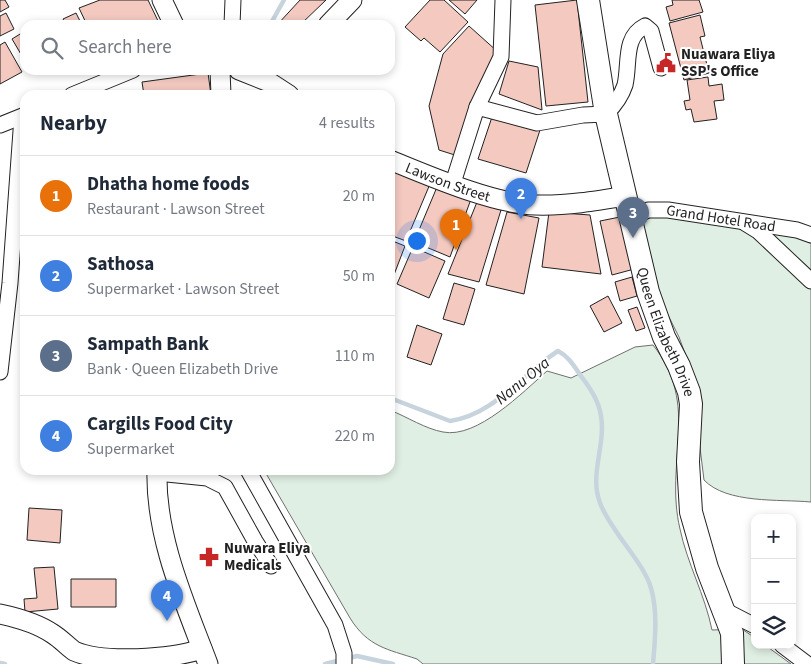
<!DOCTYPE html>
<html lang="en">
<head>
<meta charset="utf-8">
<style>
  :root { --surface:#fff; --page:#f6f6f7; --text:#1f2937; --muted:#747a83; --line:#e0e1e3; --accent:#c62828 }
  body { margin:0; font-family:"Source Sans 3",sans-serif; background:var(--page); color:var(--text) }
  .controls { position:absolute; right:15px; bottom:15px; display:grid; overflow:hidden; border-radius:10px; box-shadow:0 2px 8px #0003 }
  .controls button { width:45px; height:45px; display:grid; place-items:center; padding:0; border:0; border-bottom:1px solid var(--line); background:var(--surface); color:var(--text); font:25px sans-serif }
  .you { position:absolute; left:416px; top:240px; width:18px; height:18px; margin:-12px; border:4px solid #fff; border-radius:50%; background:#1a73e8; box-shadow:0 0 0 8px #1a73e833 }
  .badge { display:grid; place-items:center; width:32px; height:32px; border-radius:50%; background:var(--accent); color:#fff; font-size:16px; font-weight:700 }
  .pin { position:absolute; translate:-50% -41px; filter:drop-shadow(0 1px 2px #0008) }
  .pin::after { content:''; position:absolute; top:26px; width:18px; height:15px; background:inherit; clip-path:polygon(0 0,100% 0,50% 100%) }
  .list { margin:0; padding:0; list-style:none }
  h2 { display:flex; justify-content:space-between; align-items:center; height:65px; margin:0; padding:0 20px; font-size:21px }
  h2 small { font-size:16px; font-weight:400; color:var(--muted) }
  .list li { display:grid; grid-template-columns:32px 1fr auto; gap:15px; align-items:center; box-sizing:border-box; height:80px; padding:0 20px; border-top:1px solid var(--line) }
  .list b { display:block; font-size:19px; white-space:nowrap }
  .list p { margin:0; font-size:16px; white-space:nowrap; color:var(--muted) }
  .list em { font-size:16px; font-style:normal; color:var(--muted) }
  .icon { flex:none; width:28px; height:28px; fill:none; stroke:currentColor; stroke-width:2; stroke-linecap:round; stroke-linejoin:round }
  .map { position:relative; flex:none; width:811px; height:664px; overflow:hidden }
  .search { position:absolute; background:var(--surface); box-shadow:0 2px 8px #0003; left:20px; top:20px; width:375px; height:55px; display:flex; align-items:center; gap:12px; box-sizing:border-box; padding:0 18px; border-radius:15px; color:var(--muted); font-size:19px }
  .panel { position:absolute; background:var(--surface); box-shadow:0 2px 8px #0003; left:20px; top:90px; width:375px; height:385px; border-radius:15px }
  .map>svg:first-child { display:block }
</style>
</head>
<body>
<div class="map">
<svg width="811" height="664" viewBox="0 0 811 664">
  <rect width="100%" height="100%" fill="#fff"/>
  <path fill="#e0efe3" stroke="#6f6f6f" d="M 662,215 L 811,238 L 811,502 C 779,499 727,504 704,480 L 690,367 L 679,337 L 662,303 L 643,225 C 647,217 653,216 662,215 Z
    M 653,345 C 701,406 664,461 680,529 C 687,563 705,595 712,630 L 742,629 L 755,638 L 755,645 L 765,645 L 791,664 L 423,664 L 417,659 C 387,649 368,647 350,618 L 264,470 L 390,470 L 390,410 C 407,417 426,429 443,432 C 477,439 523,392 547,371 L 571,378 L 635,347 Z"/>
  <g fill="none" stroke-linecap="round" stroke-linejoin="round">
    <path stroke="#c7d3dd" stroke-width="4.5" d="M 270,25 L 284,0
      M 253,93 L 253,95
      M 390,398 L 450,421 C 494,415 522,374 558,351 C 568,356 574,366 581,376 C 590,388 599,401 601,416 C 606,445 589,474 600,503 C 611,532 643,561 651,588 C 658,612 655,640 653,664
      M 0,663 L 5,664
      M 325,664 L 357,656 L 393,664"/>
  </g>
  <path fill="#f3c9c0" stroke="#222" d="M 0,0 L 5,0 L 9,7 L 0,12 Z
    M 100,0 L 148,0 L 160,25 L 87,25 L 79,8 Z
    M 300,0 L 326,0 L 300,25 L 277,25 Z
    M 430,0 L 444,0 L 468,22 L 440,52 L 424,38 L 421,41 L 405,27 Z
    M 449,0 L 477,0 L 465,14 Z
    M 577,0 L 588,102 L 546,106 L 535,5 Z
    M 672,0 L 699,0 L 703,12 L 670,21 L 666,7 L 673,5 Z
    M 6,13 L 14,29 L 0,36 L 0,16 Z
    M 76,13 L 82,25 L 66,25 L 63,19 Z
    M 700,15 L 705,36 L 700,37 L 709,73 L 684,80 L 669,23 Z
    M 469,26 L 498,52 L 458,156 L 439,150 L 429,106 L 443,54 Z
    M 25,31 L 25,61 L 12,39 Z
    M 5,42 L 22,72 L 0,84 L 0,45 Z
    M 509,61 L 538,67 L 542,110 L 499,94 Z
    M 208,73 L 211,95 L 144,95 L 142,82 Z
    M 708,77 L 709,86 L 722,84 L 724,100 L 714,101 L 717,119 L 694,122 L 691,109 L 686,110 L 684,101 L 690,100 L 687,80 Z
    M 493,114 L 541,127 L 526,173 L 478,159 Z
    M 390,166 L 430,184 L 406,241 L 390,235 Z
    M 437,187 L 471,199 L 450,257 L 414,242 Z
    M 477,202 L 501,210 L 479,282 L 448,274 Z
    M 507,212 L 539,218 L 524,294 L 486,285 Z
    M 549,212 L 590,215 L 601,274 L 542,267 Z
    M 625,216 L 638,268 L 612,275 L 600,221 Z
    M 390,240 L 405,246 L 392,280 L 390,279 Z
    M 413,247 L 445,261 L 429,298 L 397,284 Z
    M 632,277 L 637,296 L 620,301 L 615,282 Z
    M 454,283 L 475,289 L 464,325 L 443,319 Z
    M 608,296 L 622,323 L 604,332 L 590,306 Z
    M 637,307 L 645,328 L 636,331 L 628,310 Z
    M 417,325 L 442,334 L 431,365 L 407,357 Z
    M 29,508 L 62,510 L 60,543 L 27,540 Z
    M 54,567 L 58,609 L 25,612 L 24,599 L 37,598 L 34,568 Z
    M 71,579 L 116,579 L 116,607 L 71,607 Z"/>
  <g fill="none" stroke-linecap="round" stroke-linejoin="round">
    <defs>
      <g id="minor">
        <path d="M 232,25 L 233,0"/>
        <path d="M 72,95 L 133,70"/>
        <path d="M 477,107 L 501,57 L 503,0"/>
        <path d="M 0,125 L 25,115"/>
        <path d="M 453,183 L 477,107 L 537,123 L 583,115 L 606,114 C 615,105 621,97 625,85 C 630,64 623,37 645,26 L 651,31 L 661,68"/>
        <path id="s1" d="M 632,217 L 648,210 L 668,210 L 797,230 L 811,235"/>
        <path d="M 745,223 L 758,231 L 811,281"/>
        <path d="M 0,372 L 10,283 L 22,117"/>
        <path d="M 248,470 L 335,625 L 344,653 L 344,664"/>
        <path d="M 157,473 L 207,478 L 225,487 L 255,541 L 271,566"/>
        <path d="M 724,610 L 755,626"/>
        <path d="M 782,645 L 807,664"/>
      </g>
      <g id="major">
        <path d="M 162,0 L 174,25"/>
        <path d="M 328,25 L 352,0"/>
        <path d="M 220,70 L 221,95"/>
        <path d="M 239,70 L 269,82 L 289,95"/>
        <path id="s2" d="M 390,160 C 429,176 494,204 535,205 C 566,206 596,201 626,196"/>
        <path d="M 157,470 C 155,537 185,603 208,664"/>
        <path d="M 0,614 C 19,618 37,623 53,634 C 61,639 67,646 74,651 C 103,664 171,659 202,649"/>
      </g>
      <g id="highway">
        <path id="s3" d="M 588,0 L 606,114 L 648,292 L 664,337 L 679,366 L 689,392 L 691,404 L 688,462 L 691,512 L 707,568 L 732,633 L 733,664"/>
      </g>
    </defs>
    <use href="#minor" stroke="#222" stroke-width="17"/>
    <use href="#major" stroke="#222" stroke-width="21"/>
    <use href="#highway" stroke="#222" stroke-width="24"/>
    <use href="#minor" stroke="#fff" stroke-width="15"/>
    <use href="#major" stroke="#fff" stroke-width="19"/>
    <use href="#highway" stroke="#fff" stroke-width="22"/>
  </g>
  <defs>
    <symbol id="civic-bare" viewBox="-9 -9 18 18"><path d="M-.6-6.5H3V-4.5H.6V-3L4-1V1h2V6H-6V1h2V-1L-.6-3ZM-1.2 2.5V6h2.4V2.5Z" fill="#c62828" stroke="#fff" stroke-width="2.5" paint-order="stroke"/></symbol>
    <symbol id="pharmacy-bare" viewBox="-9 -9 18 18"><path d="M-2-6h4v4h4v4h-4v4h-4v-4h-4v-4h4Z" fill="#c62828" stroke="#fff" stroke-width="2.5" paint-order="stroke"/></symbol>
  </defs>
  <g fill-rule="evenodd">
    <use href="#civic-bare" x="652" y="49" width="28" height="28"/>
    <use href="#pharmacy-bare" x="195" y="543" width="28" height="28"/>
  </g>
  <g text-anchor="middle" stroke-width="4" stroke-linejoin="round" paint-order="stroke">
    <g font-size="15" font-weight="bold" fill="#222" stroke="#fff" text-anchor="start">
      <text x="681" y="59">Nuawara Eliya<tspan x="681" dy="17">SSP's Office</tspan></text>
      <text x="224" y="553">Nuwara Eliya<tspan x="224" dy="17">Medicals</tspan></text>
    </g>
    <g font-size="15" fill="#222" stroke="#fff">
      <text dy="5" stroke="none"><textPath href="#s2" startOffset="62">Lawson Street</textPath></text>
      <text dy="5" stroke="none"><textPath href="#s1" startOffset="91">Grand Hotel Road</textPath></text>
      <text dy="5" stroke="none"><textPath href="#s3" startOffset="342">Queen Elizabeth Drive</textPath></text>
    </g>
    <g font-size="16" font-style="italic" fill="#222" stroke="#fff">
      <text transform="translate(522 380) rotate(-39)" y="6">Nanu Oya</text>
    </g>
  </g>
</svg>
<div class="controls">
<button>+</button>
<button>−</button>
<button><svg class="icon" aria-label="layers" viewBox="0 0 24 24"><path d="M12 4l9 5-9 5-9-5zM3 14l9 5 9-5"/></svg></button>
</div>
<div class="you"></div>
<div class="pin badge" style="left:456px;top:250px;background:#e8710a">1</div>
<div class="pin badge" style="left:521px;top:219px;background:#3f7fe0">2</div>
<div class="pin badge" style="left:633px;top:238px;background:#5c6f8a">3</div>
<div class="pin badge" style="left:167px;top:621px;background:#3f7fe0">4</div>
<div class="search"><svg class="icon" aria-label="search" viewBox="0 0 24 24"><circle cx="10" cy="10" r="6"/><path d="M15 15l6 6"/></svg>Search here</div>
<section class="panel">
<h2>Nearby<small>4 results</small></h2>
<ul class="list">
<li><span class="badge" style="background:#e8710a">1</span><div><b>Dhatha home foods</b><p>Restaurant · Lawson Street</p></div><em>20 m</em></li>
<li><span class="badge" style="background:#3f7fe0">2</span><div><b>Sathosa</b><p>Supermarket · Lawson Street</p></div><em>50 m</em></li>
<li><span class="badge" style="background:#5c6f8a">3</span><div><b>Sampath Bank</b><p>Bank · Queen Elizabeth Drive</p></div><em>110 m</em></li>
<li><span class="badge" style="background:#3f7fe0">4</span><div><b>Cargills Food City</b><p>Supermarket</p></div><em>220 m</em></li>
</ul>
</section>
</div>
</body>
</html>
